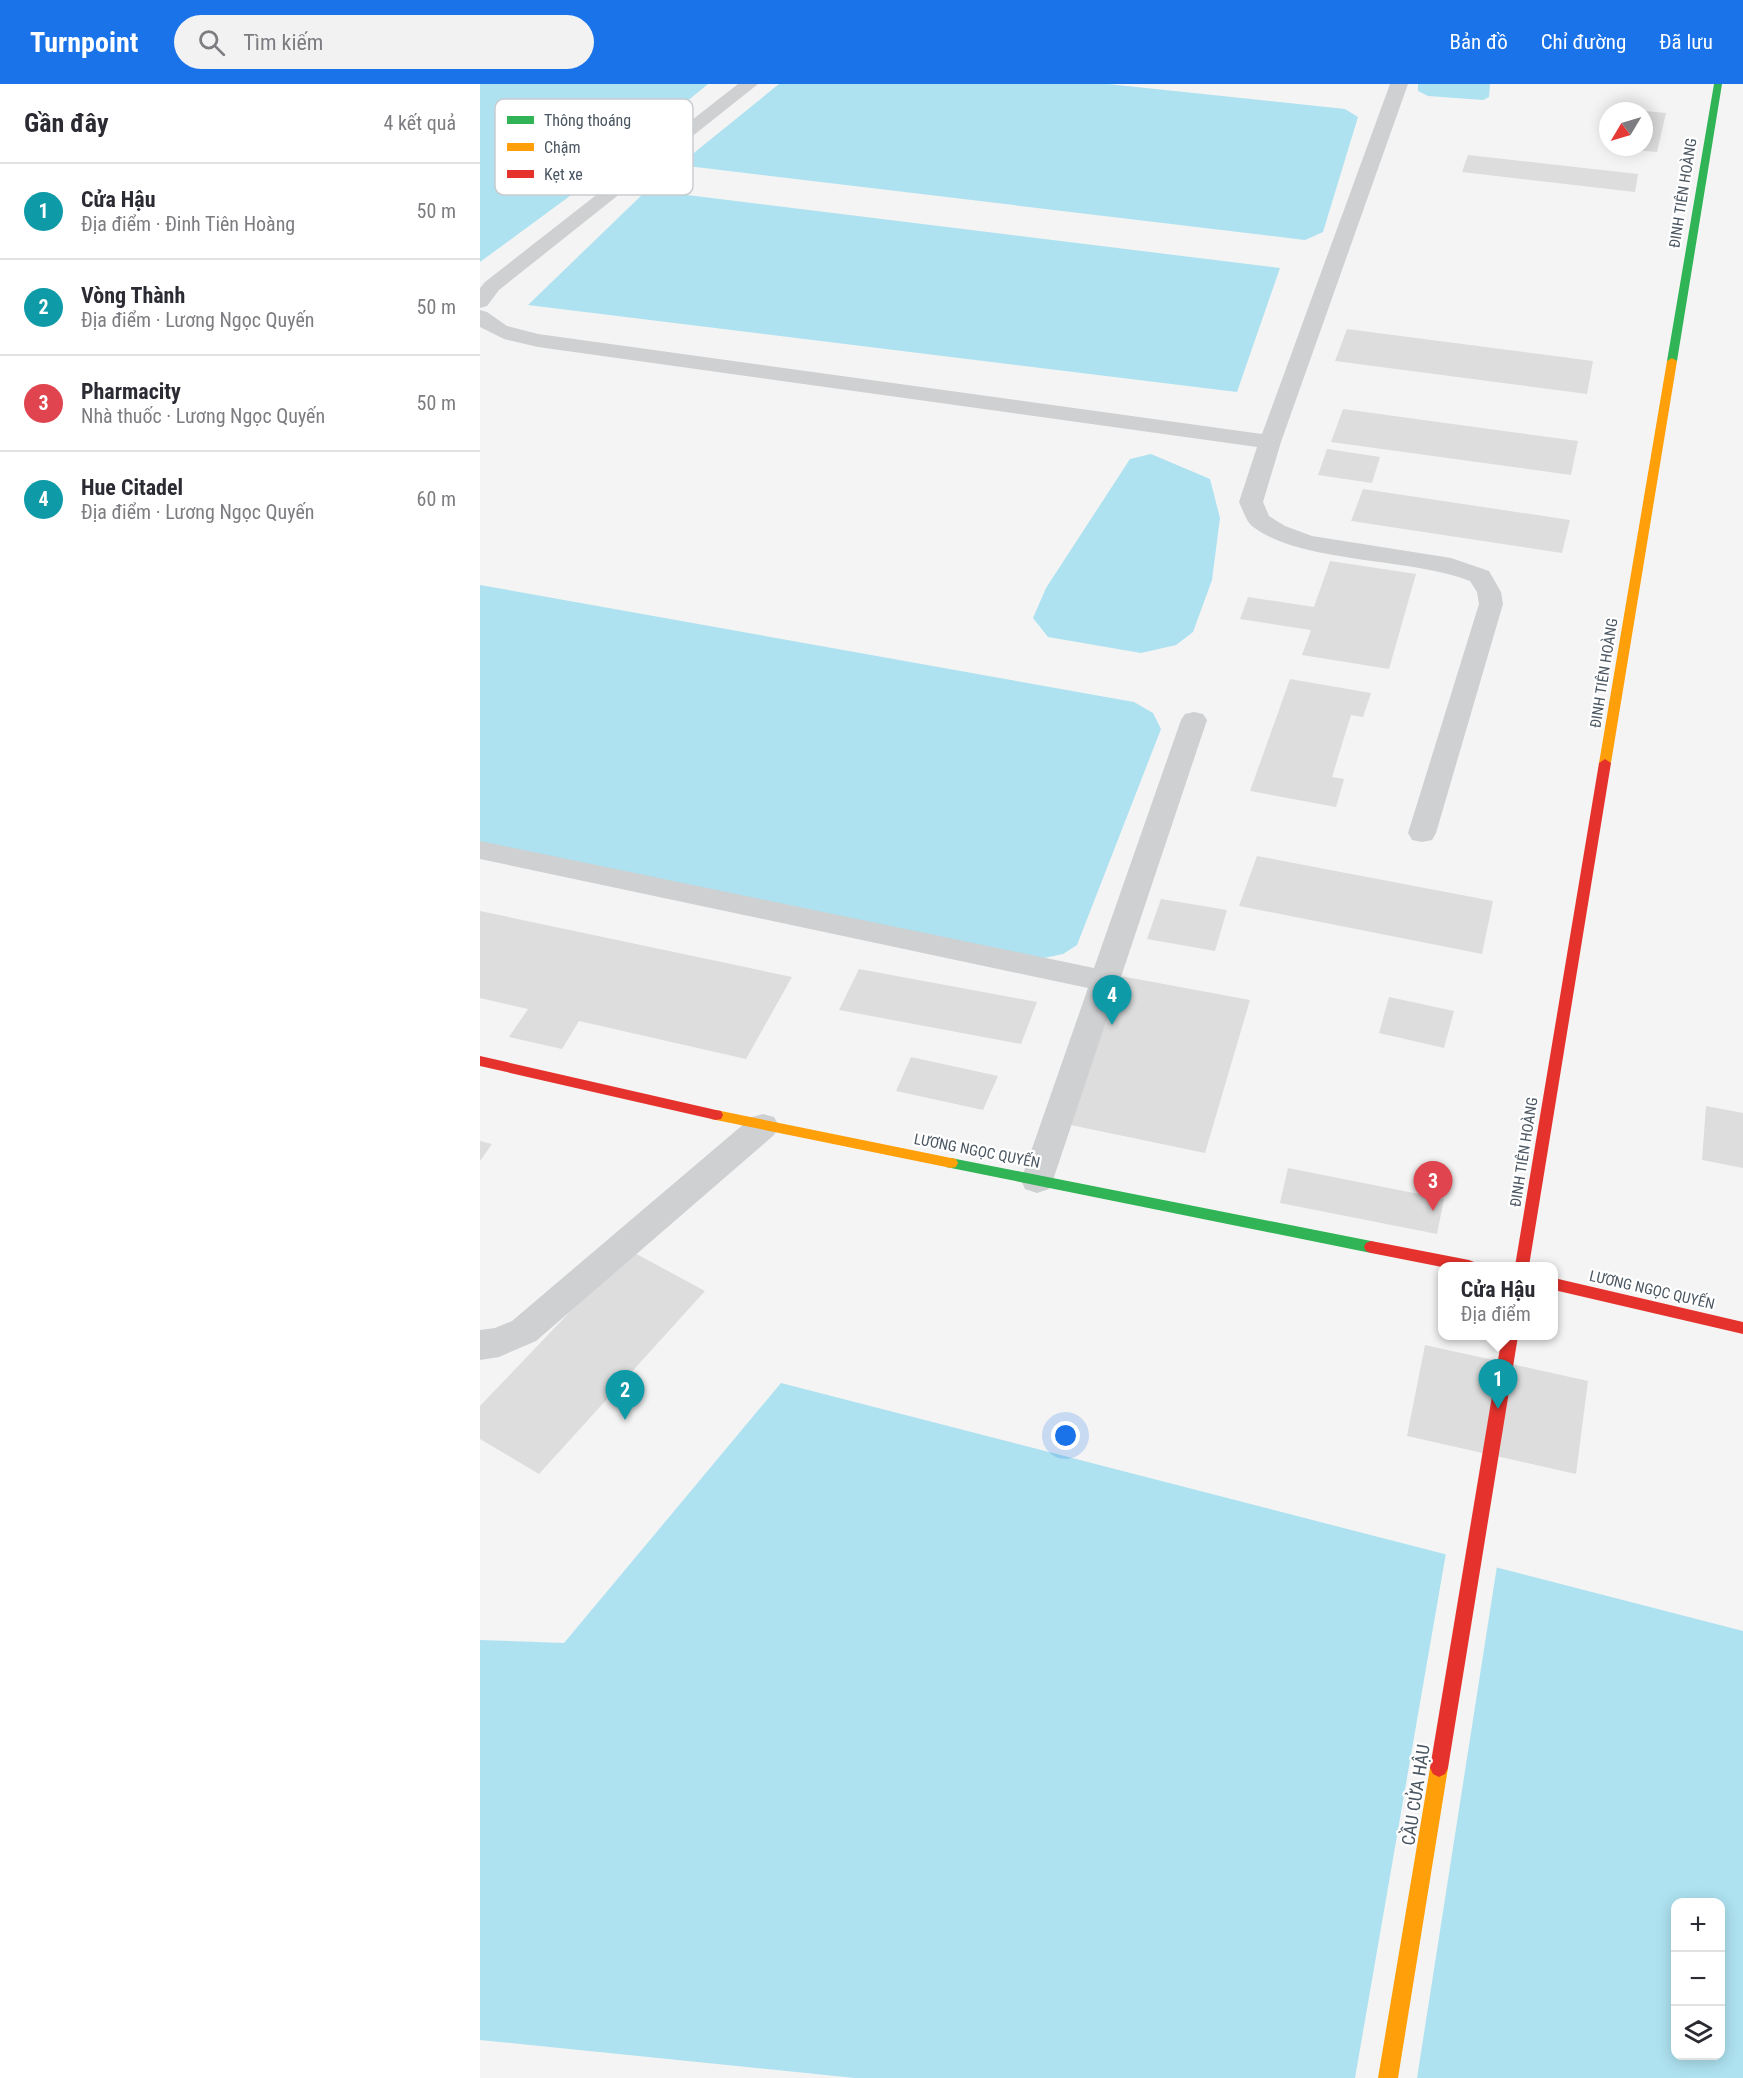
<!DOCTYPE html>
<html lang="vi">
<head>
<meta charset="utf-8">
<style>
  :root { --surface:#fff; --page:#f2f2f3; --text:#2b2b33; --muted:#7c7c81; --line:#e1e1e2; --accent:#1a73e8 }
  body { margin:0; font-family:"Roboto Condensed",sans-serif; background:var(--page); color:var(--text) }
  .controls { position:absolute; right:18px; bottom:18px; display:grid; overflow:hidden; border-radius:12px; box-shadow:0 3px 15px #0003 }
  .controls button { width:54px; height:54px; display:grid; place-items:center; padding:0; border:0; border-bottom:2px solid var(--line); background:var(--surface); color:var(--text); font:30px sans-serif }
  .compass { position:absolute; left:1119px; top:18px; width:54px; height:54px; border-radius:50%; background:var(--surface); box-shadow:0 3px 15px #0003; rotate:232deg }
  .you { position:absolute; left:586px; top:1352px; width:21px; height:21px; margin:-15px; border:4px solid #fff; border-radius:50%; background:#1a73e8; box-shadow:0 0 0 9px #1a73e833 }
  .badge { display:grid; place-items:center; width:39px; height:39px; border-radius:50%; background:var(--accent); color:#fff; font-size:20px; font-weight:700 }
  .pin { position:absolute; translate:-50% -50px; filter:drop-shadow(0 2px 3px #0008) }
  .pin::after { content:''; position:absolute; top:32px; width:21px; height:18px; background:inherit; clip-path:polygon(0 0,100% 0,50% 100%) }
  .popup { position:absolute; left:958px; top:1178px; width:120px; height:78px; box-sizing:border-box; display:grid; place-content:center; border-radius:12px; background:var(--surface); filter:drop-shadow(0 2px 4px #0005); font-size:20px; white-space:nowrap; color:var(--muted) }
  .popup b { font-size:22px; color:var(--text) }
  .popup::after { content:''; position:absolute; left:50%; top:100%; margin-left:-12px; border:12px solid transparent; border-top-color:var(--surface) }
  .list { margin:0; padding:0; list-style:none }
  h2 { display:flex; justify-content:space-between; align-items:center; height:78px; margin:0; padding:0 24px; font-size:26px }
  h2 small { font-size:20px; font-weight:400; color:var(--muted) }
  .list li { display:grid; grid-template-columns:39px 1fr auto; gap:18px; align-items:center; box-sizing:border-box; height:96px; padding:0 24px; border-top:2px solid var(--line) }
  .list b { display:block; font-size:22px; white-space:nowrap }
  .list p { margin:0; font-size:20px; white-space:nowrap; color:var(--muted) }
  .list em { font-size:20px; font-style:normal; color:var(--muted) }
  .icon { flex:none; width:33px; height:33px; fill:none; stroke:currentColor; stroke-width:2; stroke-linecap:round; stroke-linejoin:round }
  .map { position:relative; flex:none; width:1263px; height:1994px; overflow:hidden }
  header { display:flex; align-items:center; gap:36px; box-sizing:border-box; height:84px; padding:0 30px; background:var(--accent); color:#fff }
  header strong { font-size:28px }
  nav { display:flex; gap:33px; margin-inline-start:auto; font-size:21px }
  .search { width:420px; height:54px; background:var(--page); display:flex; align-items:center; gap:15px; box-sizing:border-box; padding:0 21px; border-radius:33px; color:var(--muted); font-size:22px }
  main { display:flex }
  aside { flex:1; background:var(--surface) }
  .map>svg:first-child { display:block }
</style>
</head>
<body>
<header>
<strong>Turnpoint</strong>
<div class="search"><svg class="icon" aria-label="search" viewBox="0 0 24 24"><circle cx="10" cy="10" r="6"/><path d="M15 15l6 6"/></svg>Tìm kiếm</div>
<nav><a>Bản đồ</a><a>Chỉ đường</a><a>Đã lưu</a></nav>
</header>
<main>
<aside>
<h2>Gần đây<small>4 kết quả</small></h2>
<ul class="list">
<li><span class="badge" style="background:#0f9aa8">1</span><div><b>Cửa Hậu</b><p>Địa điểm · Đinh Tiên Hoàng</p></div><em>50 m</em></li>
<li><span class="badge" style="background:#0f9aa8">2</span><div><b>Vòng Thành</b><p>Địa điểm · Lương Ngọc Quyến</p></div><em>50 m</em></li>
<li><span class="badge" style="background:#e0444e">3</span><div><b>Pharmacity</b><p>Nhà thuốc · Lương Ngọc Quyến</p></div><em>50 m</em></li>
<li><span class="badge" style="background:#0f9aa8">4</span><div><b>Hue Citadel</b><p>Địa điểm · Lương Ngọc Quyến</p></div><em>60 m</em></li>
</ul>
</aside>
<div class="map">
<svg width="1263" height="1994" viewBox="0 0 1263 1994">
  <rect width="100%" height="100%" fill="#f4f4f4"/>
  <path fill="#aee2f0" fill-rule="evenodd" d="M 0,0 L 228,0 L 113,95 L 0,178 Z
    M 299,0 L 628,0 L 865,25 L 878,33 L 843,148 L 825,156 L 199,81 Z
    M 938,0 L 1010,0 L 1009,13 L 1003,16 L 948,12 L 938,7 Z
    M 167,106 L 800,184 L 757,308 L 48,221 Z
    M 671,370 L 730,395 L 740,434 L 732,496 L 713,548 L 696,561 L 661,569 L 568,553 L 553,534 L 566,504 L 650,375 Z
    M 0,501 L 654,618 L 673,629 L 681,645 L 597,861 L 583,870 L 564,874 L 0,761 Z
    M 301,1299 L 1263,1547 L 1263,1994 L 375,1994 L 0,1956 L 0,1556 L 84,1559 ZM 1196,1818 L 1240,1818 L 1240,1972 L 1196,1972 Z"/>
  <path fill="#f4f4f4" d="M 966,1469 L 1017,1482 L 937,1994 L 875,1994 Z"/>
  <path fill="#ddddde" d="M 1164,27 L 1186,29 L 1177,68 L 1142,65 L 1164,63 Z
    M 988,71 L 1158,90 L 1155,108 L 982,88 Z
    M 867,245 L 1113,277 L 1107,310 L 855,277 Z
    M 863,325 L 1098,357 L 1091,391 L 851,358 Z
    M 847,365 L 900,373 L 892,399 L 838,391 Z
    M 883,405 L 1090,436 L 1082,469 L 871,437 Z
    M 850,477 L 936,490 L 909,585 L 822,571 L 831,546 L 760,535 L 768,513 L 834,523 Z
    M 810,595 L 891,609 L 883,633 L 871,631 L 852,693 L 864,695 L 856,723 L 770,707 Z
    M 777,772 L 1013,817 L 1002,870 L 759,822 Z
    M 681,815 L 747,826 L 735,867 L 667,855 Z
    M 0,827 L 312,893 L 266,975 L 99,937 L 82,965 L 29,953 L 48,925 L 0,914 Z
    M 379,885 L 557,918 L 541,960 L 359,926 Z
    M 635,891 L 770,916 L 725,1069 L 581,1039 Z
    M 909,913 L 974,927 L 964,964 L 899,949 Z
    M 431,973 L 518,992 L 503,1026 L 416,1007 Z
    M 1226,1022 L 1263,1029 L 1263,1084 L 1222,1076 Z
    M 0,1057 L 12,1060 L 0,1077 Z
    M 808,1084 L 964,1115 L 957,1150 L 800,1119 Z
    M 149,1166 L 225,1207 L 59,1390 L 0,1355 L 0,1322 Z
    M 945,1261 L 1108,1297 L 1096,1390 L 927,1352 Z"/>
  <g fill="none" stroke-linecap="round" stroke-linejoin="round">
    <path fill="#ced0d2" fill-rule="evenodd" d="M 258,0 L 278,0 L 19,206 L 7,222 L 0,224 L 0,204 L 5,198 Z
      M 910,0 L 928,0 L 801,358 L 783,418 L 789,432 L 805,442 L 832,452 L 971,474 L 1009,487 L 1021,508 L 1023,520 L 956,749 L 952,756 L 942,758 L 932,756 L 928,749 L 999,520 L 997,508 L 990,497 C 929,473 820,480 772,442 C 766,437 763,426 759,418 L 777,363 L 58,263 L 24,255 L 0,243 L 0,226 L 7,228 L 27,242 L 58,250 L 782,350 Z
      M 714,628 L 723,630 L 727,636 L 573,1096 L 569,1105 L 557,1109 L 545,1105 L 541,1096 L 608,904 L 0,775 L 0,757 L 614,884 L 701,636 L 705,630 Z
      M 283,1030 L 294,1033 L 299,1042 L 294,1051 L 56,1257 L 19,1273 L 0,1276 L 0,1246 L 15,1244 L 32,1237 L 272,1033 Z"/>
    <path fill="#30b455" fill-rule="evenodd" d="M 1234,0 L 1242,0 L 1197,277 L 1192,280 L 1187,277 Z
      M 471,1074 L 891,1157 L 896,1159 L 898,1163 L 896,1167 L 891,1169 L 471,1084 L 466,1083 L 464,1079 L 466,1075 Z"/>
    <path fill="#ff9f0a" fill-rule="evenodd" d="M 1192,274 L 1197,277 L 1131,679 L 1125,683 L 1119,679 L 1187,277 Z
      M 236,1026 L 471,1074 L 476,1075 L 478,1079 L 476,1083 L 471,1084 L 236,1036 L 231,1035 L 229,1031 L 231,1027 Z
      M 959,1675 L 965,1678 L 968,1684 L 918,1994 L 898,1994 L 950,1684 L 953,1678 Z"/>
    <path fill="#e5322d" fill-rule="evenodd" d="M 1125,675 L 1131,679 L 1049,1182 L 1035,1182 L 1119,679 Z
      M 0,972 L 236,1026 L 241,1027 L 243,1031 L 241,1035 L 236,1036 L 0,982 Z
      M 891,1157 L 989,1176 L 994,1178 L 996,1182 L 962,1183 L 891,1169 L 886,1167 L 884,1163 L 886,1159 Z
      M 1074,1194 L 1263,1238 L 1263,1250 L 1074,1206 Z
      M 1022,1252 L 1038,1252 L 968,1684 L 965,1690 L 959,1693 L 953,1690 L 950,1684 Z"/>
  </g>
  <g text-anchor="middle" stroke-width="4.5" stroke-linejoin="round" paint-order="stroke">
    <g font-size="15" fill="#4a5661" stroke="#fff">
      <text transform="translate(1203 109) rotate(-81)" y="5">ĐINH TIÊN HOÀNG</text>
      <text transform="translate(1124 589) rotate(-81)" y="5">ĐINH TIÊN HOÀNG</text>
      <text transform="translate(497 1067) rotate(11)" y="5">LƯƠNG NGỌC QUYẾN</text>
      <text transform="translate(1044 1068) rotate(-81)" y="5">ĐINH TIÊN HOÀNG</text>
      <text transform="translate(1172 1206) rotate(13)" y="5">LƯƠNG NGỌC QUYẾN</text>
    </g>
    <g font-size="18" fill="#4a5661" stroke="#fff">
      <text transform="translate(936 1711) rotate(-81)" y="6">CẦU CỬA HẬU</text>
    </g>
  </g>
  <rect x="15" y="15" width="198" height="96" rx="9" fill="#fff" stroke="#c9ccd0" stroke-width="1.5"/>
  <rect x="27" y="32" width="27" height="8" fill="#30b455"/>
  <rect x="27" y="59" width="27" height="8" fill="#ff9f0a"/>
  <rect x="27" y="86" width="27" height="8" fill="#e5322d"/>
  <g font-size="16" fill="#4a5661">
    <text x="64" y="42">Thông thoáng</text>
    <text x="64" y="69">Chậm</text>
    <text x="64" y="96">Kẹt xe</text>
  </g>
</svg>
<div class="controls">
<button>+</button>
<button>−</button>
<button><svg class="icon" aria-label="layers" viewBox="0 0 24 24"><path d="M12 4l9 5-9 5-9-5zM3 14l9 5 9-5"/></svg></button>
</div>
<svg class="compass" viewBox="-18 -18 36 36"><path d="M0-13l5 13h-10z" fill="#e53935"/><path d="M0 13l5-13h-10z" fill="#7c7c81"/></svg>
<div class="you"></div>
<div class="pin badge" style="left:1018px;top:1325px;background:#0f9aa8">1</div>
<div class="popup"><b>Cửa Hậu</b>Địa điểm</div>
<div class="pin badge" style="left:145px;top:1336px;background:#0f9aa8">2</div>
<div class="pin badge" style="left:953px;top:1127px;background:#e0444e">3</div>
<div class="pin badge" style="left:632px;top:941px;background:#0f9aa8">4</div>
</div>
</main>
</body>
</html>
